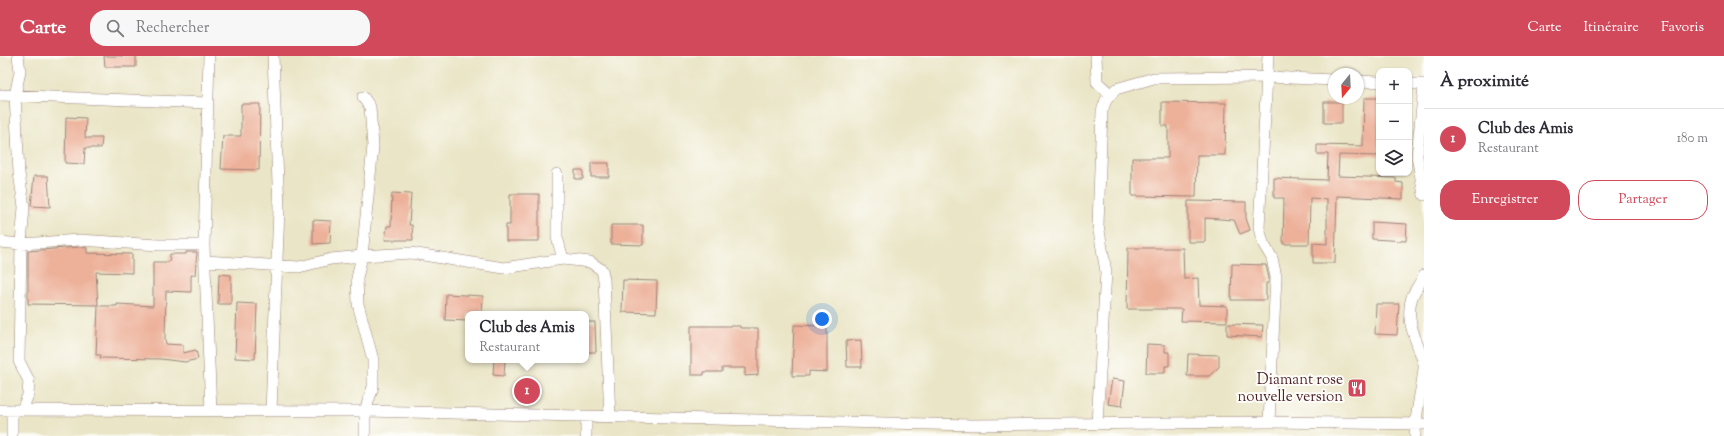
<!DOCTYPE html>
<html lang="fr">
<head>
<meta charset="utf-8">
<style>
  :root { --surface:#fff; --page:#f7f7f7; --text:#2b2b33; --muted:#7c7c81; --line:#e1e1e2; --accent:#d1495b }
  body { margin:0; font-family:"Sorts Mill Goudy",serif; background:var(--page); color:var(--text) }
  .controls { position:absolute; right:12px; top:12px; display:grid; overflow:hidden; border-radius:8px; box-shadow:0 1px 3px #0004 }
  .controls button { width:36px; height:36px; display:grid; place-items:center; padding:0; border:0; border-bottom:1px solid var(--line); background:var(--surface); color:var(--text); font:20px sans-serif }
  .compass { position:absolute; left:1328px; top:12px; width:36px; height:36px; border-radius:50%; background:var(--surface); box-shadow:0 1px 3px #0004; rotate:198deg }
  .you { position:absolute; left:822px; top:263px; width:14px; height:14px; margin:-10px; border:3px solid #fff; border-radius:50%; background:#1a73e8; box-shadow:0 0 0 6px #1a73e833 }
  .badge { display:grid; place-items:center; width:26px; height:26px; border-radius:50%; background:var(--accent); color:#fff; font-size:13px; font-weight:700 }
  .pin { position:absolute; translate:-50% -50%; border:2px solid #fff; box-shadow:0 1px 4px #0006 }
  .popup { position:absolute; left:465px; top:255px; width:124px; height:52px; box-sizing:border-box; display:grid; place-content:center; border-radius:8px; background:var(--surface); filter:drop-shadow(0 1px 3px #0005); font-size:13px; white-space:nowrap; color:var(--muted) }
  .popup b { font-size:15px; color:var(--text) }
  .popup::after { content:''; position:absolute; left:50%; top:100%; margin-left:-8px; border:8px solid transparent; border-top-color:var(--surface) }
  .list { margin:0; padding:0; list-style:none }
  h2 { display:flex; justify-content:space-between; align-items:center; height:52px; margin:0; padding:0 16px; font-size:17px }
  h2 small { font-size:13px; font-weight:400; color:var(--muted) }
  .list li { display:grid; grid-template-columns:26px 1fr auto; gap:12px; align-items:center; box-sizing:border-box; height:60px; padding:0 16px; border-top:1px solid var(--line) }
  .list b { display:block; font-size:15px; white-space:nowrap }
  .list p { margin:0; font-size:13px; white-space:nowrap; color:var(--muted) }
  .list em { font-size:13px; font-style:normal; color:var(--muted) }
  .actions { display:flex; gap:8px; padding:12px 16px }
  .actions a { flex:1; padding:9px 0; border:1px solid var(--accent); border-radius:16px; text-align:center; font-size:14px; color:var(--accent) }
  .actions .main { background:var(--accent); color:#fff }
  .icon { flex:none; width:22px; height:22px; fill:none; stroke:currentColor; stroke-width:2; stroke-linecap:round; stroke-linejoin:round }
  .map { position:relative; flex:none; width:1424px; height:380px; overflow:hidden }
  header { display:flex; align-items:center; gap:24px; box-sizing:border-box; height:56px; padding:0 20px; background:var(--accent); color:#fff }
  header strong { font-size:19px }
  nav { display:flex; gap:22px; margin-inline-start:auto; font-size:14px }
  .search { width:280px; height:36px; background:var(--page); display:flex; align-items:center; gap:10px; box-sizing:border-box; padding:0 14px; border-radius:16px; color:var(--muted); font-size:15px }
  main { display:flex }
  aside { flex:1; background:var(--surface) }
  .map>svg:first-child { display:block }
</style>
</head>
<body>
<header>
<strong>Carte</strong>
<div class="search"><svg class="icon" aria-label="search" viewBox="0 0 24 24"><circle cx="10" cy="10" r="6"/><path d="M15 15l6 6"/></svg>Rechercher</div>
<nav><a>Carte</a><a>Itinéraire</a><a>Favoris</a></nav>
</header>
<main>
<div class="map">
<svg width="1424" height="380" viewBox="0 0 1424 380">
  <rect width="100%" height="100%" fill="#fdfcf7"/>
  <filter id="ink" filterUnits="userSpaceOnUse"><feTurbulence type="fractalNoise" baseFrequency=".025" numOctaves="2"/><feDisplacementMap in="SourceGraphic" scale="8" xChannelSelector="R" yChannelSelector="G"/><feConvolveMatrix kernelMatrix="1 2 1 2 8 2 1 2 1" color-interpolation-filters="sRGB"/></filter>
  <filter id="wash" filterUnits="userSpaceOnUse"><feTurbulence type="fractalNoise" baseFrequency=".012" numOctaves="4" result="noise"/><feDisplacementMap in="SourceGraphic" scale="16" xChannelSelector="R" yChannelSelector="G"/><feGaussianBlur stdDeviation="0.9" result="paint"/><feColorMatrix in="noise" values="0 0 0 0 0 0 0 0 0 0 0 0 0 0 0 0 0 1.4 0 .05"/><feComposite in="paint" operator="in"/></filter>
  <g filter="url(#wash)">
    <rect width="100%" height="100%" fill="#eae5c6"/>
    <g id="blocks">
      <path fill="#edb099" d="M 104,0 L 136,0 L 136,11 L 105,11 Z
        M 1364,42 L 1379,42 L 1379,100 L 1339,99 L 1338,120 L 1396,122 L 1396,126 L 1403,127 L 1403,143 L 1337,140 L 1335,207 L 1313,207 L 1313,187 L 1327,188 L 1327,143 L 1310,142 L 1309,188 L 1283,188 L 1284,142 L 1274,142 L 1274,122 L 1327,124 L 1328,98 L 1317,98 L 1317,89 L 1363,90 Z
        M 1162,46 L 1226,47 L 1225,99 L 1197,99 L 1196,141 L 1132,140 L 1132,102 L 1168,102 L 1168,70 L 1162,70 Z
        M 1324,46 L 1342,46 L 1342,67 L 1324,67 Z
        M 241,48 L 260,48 L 259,114 L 221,113 L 223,80 L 241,80 Z
        M 66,61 L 86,62 L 85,82 L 102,82 L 101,92 L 85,92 L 84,108 L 65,107 Z
        M 591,107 L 609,107 L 609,121 L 591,121 Z
        M 575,114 L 583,114 L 583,123 L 575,123 Z
        M 34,120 L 48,120 L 50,151 L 31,150 Z
        M 392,137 L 411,138 L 409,169 L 412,169 L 413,184 L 385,184 L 387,170 L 391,170 Z
        M 510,138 L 539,138 L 539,185 L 506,185 L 506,169 L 510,169 Z
        M 1188,145 L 1246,146 L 1246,162 L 1250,174 L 1240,178 L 1234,164 L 1205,162 L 1205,186 L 1188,186 Z
        M 313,164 L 331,165 L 330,187 L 313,188 Z
        M 1372,166 L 1407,168 L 1406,185 L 1372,183 Z
        M 611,169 L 643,169 L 643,189 L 611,188 Z
        M 79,191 L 87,192 L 87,197 L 132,198 L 132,217 L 96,216 L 98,249 L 28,248 L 28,195 Z
        M 1128,192 L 1183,192 L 1184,223 L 1198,222 L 1199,249 L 1227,250 L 1227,266 L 1181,265 L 1182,253 L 1127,253 Z
        M 186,196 L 197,196 L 195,219 L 191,219 L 191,236 L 166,235 L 165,282 L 166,288 L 183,289 L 183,297 L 196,294 L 198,303 L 185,306 L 161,303 L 100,302 L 101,299 L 96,299 L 98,250 L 117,250 L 117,248 L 153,250 L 153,206 L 169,206 L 170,198 L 186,198 Z
        M 1232,208 L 1266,209 L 1269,222 L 1269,227 L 1266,227 L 1266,244 L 1231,244 Z
        M 219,218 L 231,219 L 231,248 L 218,248 Z
        M 623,224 L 657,225 L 656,257 L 622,256 Z
        M 446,238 L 483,240 L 482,258 L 468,258 L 468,265 L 445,264 Z
        M 237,247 L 257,248 L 255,303 L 235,302 Z
        M 1376,248 L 1399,248 L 1397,279 L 1375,278 Z
        M 586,266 L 595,266 L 596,296 L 586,296 Z
        M 1227,268 L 1263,269 L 1262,281 L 1227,279 Z
        M 794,269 L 827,270 L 827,316 L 809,315 L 809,320 L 792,320 Z
        M 691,270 L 740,270 L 740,272 L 758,272 L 758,319 L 745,320 L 745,312 L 722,312 L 722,316 L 704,316 L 704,319 L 691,319 Z
        M 861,284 L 862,311 L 847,311 L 846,285 Z
        M 1147,288 L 1165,289 L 1165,296 L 1169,296 L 1169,310 L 1165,310 L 1165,317 L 1146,317 Z
        M 1188,298 L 1219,299 L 1219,311 L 1209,320 L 1187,320 Z
        M 494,304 L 505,304 L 504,320 L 493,319 Z
        M 1112,323 L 1125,325 L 1122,350 L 1108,348 Z"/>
    </g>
  </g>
  <g filter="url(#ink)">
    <use href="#blocks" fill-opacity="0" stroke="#9a8278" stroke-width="1"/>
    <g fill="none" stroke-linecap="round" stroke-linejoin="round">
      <defs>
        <path id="minor" d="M 18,0 L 20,15 L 15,40 L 19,117 L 24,151 L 21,188 L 19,305 L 29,325 L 28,339 L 22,354
          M 209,0 L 204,189 L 211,355
          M 1096,0 L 1097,26 L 1110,38
          M 1268,0 L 1259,172 L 1263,187 L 1272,202 L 1276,221 L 1269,366
          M 1358,25 L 1379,26
          M 1409,28 L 1424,28
          M 1424,30 L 1417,100 L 1424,139
          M 0,39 L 208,47
          M 557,118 L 557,181 L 563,203 L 590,206 L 602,214 L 604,224 L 610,361
          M 0,186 L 21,188 L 79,184 L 159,189 L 204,189
          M 205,205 L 299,211 L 331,203 L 362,200 L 373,90 L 370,51 L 363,41
          M 1424,219 C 1421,226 1415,234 1412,241 C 1404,265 1418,286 1424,308
          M 0,354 L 365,355 L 972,369 L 1269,366 L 1424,368
          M 12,354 L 12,380
          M 271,355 L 279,153 L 273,0
          M 1097,367 L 1106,216 L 1098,169 L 1102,55 L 1106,44 L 1116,33 L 1154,22 L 1268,21 L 1334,24
          M 365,380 L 365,355 L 373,331 L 373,304 L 358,248 L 357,222 L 362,200 L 411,197 L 504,212 L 563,203
          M 586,380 L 586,361
          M 1415,380 C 1415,357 1422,335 1424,312"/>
      </defs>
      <use href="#minor" stroke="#9a8278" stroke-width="12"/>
      <use href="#minor" stroke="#fff" stroke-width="11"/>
    </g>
  </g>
  <defs>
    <symbol id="restaurant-square" viewBox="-11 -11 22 22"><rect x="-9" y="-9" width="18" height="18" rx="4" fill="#d1495b" stroke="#fdfcf7"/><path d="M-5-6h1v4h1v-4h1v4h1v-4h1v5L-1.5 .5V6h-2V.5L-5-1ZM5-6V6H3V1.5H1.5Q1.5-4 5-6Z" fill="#fff"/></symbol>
  </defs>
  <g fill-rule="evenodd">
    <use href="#restaurant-square" x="1346" y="321" width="22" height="22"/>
  </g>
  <g text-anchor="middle" stroke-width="4" stroke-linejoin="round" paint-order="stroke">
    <g font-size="15" fill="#4a1f2b" stroke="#fdfcf7" text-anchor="end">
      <text x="1343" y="328">Diamant rose<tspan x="1343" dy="17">nouvelle version</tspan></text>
    </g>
  </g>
</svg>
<div class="controls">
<button>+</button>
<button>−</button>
<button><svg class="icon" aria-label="layers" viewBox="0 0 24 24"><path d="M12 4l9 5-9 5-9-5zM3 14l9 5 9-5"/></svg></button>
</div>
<svg class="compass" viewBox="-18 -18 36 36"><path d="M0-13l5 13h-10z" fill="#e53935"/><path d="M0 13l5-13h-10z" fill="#7c7c81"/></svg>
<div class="you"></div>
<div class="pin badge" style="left:527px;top:335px">1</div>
<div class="popup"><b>Club des Amis</b>Restaurant</div>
</div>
<aside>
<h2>À proximité<small></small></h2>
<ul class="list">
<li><span class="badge">1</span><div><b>Club des Amis</b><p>Restaurant</p></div><em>180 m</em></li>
</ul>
<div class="actions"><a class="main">Enregistrer</a><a>Partager</a></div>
</aside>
</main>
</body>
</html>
